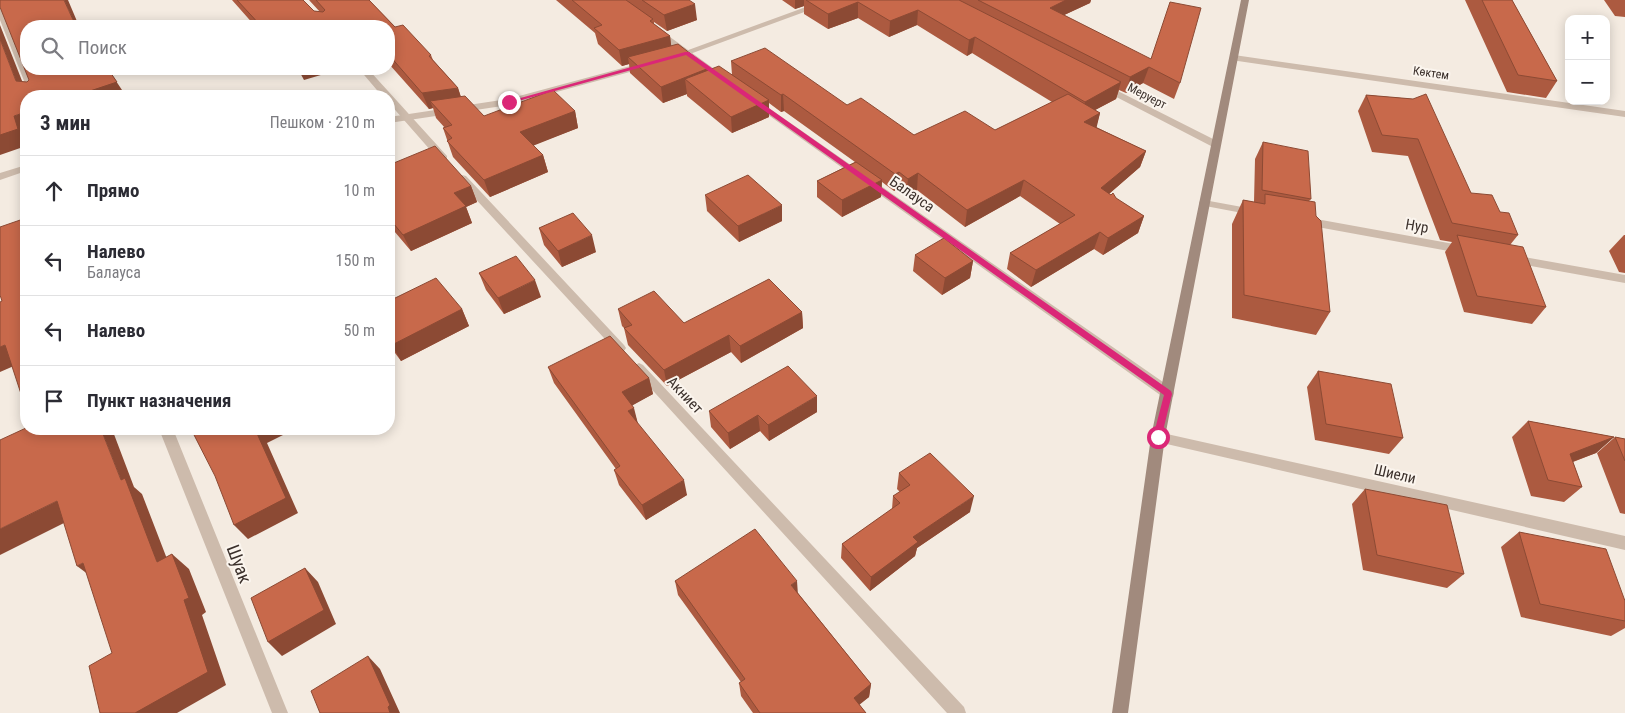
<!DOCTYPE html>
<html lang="ru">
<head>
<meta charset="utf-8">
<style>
  :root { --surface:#fff; --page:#f2f2f3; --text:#2b2b33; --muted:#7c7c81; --line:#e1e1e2 }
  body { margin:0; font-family:"Roboto Condensed",sans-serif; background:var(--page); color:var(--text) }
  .controls { position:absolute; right:15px; top:15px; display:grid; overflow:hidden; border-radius:10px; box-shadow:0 2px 12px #0003 }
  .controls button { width:45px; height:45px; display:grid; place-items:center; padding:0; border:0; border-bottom:1px solid var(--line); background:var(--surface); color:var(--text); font:25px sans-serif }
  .stop { position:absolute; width:15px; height:15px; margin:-11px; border:4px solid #db2777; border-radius:50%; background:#fff }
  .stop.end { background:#db2777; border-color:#fff; box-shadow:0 1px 5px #0008 }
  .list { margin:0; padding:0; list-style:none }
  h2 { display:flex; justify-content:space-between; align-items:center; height:65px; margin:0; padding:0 20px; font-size:21px }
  h2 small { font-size:16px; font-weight:400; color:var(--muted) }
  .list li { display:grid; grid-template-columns:32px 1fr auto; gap:15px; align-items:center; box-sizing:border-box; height:70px; padding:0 20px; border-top:1px solid var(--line) }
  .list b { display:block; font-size:19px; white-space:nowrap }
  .list p { margin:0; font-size:16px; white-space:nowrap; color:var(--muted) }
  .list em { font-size:16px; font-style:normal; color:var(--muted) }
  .icon { flex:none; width:28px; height:28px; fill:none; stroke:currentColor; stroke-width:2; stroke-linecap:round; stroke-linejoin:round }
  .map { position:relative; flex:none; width:1625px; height:713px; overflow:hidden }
  .search { position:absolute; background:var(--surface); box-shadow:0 2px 12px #0003; left:20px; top:20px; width:375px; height:55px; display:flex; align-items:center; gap:12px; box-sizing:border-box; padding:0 18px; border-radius:20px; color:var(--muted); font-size:19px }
  .panel { position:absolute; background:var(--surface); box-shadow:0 2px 12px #0003; left:20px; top:90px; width:375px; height:345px; border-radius:20px }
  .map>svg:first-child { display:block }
</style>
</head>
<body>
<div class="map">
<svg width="1625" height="713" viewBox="0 0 1625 713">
  <rect width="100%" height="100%" fill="#f4ebe1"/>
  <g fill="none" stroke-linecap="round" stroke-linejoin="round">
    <path fill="#cdbbac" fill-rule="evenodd" d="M 825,0 L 837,0 L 679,58 L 676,59 L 672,56 Z
      M 645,62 L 648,63 L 648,67 L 509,105 L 389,123 L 389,117 L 508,99 Z
      M 26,165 L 26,171 L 0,180 L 0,173 Z"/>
    <path fill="#cdbbac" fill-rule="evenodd" d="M 0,8 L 4,10 L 26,64 L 26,69 L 28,69 L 39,96 L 30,96 L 0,20 Z
      M 653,29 L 659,29 L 728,79 L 726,81 L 720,81 L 653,33 Z
      M 1234,55 L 1625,111 L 1625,117 L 1231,60 L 1230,58 Z
      M 359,69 L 368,69 L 447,156 L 447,160 L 439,160 L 389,103 L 389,96 L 382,96 Z
      M 1102,83 L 1219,142 L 1220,144 L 1215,147 L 1211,146 L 1099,88 L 1097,86 Z
      M 756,99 L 1173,389 L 1174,393 L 1173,397 L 1163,397 L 753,104 L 753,100 Z
      M 462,175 L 466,176 L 624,345 L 626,348 L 624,351 L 616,351 L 458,180 L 457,178 L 458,176 Z
      M 1204,200 L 1253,209 L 1258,212 L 1253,215 L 1200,205 L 1199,203 L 1200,201 Z
      M 1305,217 L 1465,246 L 1471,250 L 1465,254 L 1301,224 L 1300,221 L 1301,218 Z
      M 1512,255 L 1625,275 L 1625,283 L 1508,262 L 1506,259 L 1508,256 Z
      M 639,363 L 643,365 L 964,707 L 966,713 L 947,713 L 635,371 L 633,368 L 635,365 Z
      M 159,429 L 173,429 L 288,713 L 272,713 Z
      M 1158,432 L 1625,536 L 1625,550 L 1158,442 L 1153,441 L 1151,437 L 1153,433 Z"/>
    <path fill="#a18a7d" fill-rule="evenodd" d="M 1241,0 L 1249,0 L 1165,437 L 1128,713 L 1112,713 L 1151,437 Z"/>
  </g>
  <path fill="#ac5a40" d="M 232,0 L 303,0 L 314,11 L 320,12 L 309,0 L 369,0 L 395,27 L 431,55 L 433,60 L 458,88 L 461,97 L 484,116 L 575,111 L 578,128 L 533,145 L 543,155 L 548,172 L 490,197 L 453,157 L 443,128 L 445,128 L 436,118 L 433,108 L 429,109 L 389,64 L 389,26 L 255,26 Z
    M 556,0 L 689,0 L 697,20 L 667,31 L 654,22 L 654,24 L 670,36 L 671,46 L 709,68 L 709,70 L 732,75 L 731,61 L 847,105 L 914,135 L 995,130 L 1052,102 L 972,53 L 967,56 L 917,25 L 889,37 L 858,18 L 828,29 L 804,14 L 804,6 L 795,9 L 782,0 L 1091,0 L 1090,3 L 1064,15 L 1180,83 L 1174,99 L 1143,83 L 1126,93 L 1119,90 L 1116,99 L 1095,110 L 1100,113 L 1096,127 L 1146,151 L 1140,167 L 1109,194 L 1144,216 L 1138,233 L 1103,255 L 1094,249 L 1031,287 L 1007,269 L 1010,253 L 1060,224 L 1020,196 L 965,227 L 917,190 L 906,195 L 897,189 L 894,191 L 882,182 L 881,197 L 842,217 L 817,197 L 817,181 L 855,162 L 784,111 L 781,112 L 769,103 L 769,117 L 732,133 L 687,96 L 687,94 L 663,103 L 630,73 L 629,64 L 622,66 L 598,44 L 595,33 Z
    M 1465,0 L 1512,0 L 1557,81 L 1546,98 L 1507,92 Z
    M 1604,0 L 1625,0 L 1625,17 L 1615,16 Z
    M 1366,95 L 1413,99 L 1471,193 L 1500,212 L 1518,235 L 1510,245 L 1546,307 L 1532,324 L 1464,312 L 1445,252 L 1452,242 L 1440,240 L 1408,156 L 1372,152 L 1358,111 Z
    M 1263,142 L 1311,199 L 1309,201 L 1316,216 L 1330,312 L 1316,335 L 1232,318 L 1232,224 L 1243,200 L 1254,202 L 1255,159 Z
    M 389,165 L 471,186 L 477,202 L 466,207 L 472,223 L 411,251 L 389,225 Z
    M 705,195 L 782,221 L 739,242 L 707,211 Z
    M 539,228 L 596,252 L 562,267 L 544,245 Z
    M 1624,235 L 1625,235 L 1625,273 L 1619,272 L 1609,251 Z
    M 915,255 L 973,261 L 970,278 L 942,295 L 913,271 Z
    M 479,273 L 541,297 L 504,314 L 486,290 Z
    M 389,301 L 462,309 L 469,326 L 401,361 L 389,345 Z
    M 618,309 L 684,323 L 802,312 L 803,328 L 741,363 L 731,352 L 667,386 L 628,345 L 624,328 L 622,326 Z
    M 548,367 L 649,378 L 653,394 L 632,405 L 638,424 L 687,495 L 646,520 L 619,485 L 614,470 L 616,469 L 554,383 Z
    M 1318,371 L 1403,438 L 1389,454 L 1315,440 L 1307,387 Z
    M 709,411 L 817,412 L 769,441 L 760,431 L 730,449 L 711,427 Z
    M 1528,421 L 1614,437 L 1596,453 L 1573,462 L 1582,487 L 1564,502 L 1531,496 L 1512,437 Z
    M 1615,437 L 1625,439 L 1625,514 L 1620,513 L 1597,453 Z
    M 899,473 L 970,512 L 917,548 L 915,556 L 870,591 L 841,558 L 842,544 L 892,509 L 893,496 L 900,492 L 897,489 Z
    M 1365,489 L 1464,574 L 1447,588 L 1363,570 L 1352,504 Z
    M 1519,532 L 1625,621 L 1625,628 L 1611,636 L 1521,617 L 1501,547 Z
    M 675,581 L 798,593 L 871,684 L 869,697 L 859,704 L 866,713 L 753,713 L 741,696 L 739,683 L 741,682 L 678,595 Z"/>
  <path fill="#8c4a34" d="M 64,0 L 68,0 L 79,26 L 74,22 Z
    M 795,0 L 804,0 L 804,6 L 795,9 Z
    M 1066,0 L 1091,0 L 1090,3 L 1047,23 L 1050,8 Z
    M 858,2 L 858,18 L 828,29 L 828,14 Z
    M 695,4 L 697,20 L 667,31 L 664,15 Z
    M 918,10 L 917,25 L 889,37 L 890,21 Z
    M 0,25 L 28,96 L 16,81 L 0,39 Z
    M 670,36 L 672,52 L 628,57 L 629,64 L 622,66 L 619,50 Z
    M 975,37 L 972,53 L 967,56 L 969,40 Z
    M 1149,67 L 1143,83 L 1126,93 L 1130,77 Z
    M 709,68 L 710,84 L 685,79 L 687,94 L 663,103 L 661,87 Z
    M 108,69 L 126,96 L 75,96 Z
    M 298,69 L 341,69 L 304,80 Z
    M 1121,82 L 1116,99 L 1080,118 L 1085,102 Z
    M 458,88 L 463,104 L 430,101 L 433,108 L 429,109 L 422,93 Z
    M 783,94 L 784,111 L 781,112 L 781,95 Z
    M 769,100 L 769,117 L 732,133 L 731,117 Z
    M 575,111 L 578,128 L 525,149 L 520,132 Z
    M 26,112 L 26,146 L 0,155 L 0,135 L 14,116 Z
    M 1100,113 L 1096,130 L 1084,122 Z
    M 1146,151 L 1140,167 L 1096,205 L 1101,188 Z
    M 543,155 L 548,172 L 490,197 L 484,180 Z
    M 899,172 L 897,189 L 894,191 L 895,174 Z
    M 918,173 L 917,190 L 906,195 L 908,179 Z
    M 882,180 L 881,197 L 842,217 L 842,200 Z
    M 1024,180 L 1020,196 L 965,227 L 967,210 Z
    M 471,186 L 477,202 L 466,207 L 472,223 L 411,251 L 403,235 L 454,193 Z
    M 782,205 L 782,221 L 739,242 L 738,226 Z
    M 1144,216 L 1138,233 L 1103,255 L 1108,238 Z
    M 1100,232 L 1094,249 L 1031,287 L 1036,270 Z
    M 592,235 L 596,252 L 562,267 L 558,251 Z
    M 973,261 L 970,278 L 942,295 L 945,278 Z
    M 535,280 L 541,297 L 504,314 L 498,298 Z
    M 462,309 L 469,326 L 401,361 L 392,345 Z
    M 802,312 L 803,328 L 741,363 L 740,346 Z
    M 729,335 L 731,352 L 667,386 L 664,370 Z
    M 5,345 L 23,362 L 0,372 L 0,347 Z
    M 649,378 L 653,394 L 626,409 L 622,392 Z
    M 817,396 L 817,412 L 769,441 L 768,425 Z
    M 634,408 L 638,424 L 628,411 Z
    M 758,415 L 760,431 L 730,449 L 728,433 Z
    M 101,429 L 112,429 L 134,487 L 142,494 L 174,577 L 157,562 L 121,480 Z
    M 255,429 L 295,429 L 267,443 L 298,513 L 248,539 L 234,525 Z
    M 1614,437 L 1596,453 L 1553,469 L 1570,454 Z
    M 684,480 L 687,495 L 646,520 L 642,505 Z
    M 974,496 L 970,512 L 917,548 L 915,556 L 870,591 L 871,577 L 913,537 Z
    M 57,501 L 76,517 L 0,555 L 0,529 Z
    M 172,554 L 189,569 L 206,612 L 202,615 L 226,685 L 177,713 L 135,713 L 184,600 Z
    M 83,563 L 97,581 L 77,566 Z
    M 305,568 L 318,582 L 336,624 L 282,656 L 268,642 Z
    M 797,581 L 798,595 L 791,585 Z
    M 368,656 L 380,669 L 400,713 L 390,713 Z
    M 871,684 L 869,697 L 853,710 L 854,698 Z"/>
  <path fill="#c8694b" stroke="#8c4a34" d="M 0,0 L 64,0 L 74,22 L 79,21 L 81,26 L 26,26 L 26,69 L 108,69 L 117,82 L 75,96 L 26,96 L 26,112 L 14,116 L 18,129 L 0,135 L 0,39 L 16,81 L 27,82 L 29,80 L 0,7 Z
    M 237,0 L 303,0 L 314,11 L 323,12 L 325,10 L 316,0 L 369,0 L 395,27 L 403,25 L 431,55 L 429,56 L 458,88 L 422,93 L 389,55 L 389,26 L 261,26 Z
    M 572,0 L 626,0 L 653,19 L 650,21 L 670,36 L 619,50 L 594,28 L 602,25 Z
    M 642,0 L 689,0 L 695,4 L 664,15 Z
    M 806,0 L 959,0 L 1121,82 L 1085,102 L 975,37 L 969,40 L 918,10 L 890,21 L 858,2 L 828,14 Z
    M 978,0 L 1066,0 L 1050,8 L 1151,59 L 1170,2 L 1201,8 L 1180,83 L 1149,67 L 1130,77 Z
    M 1482,0 L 1512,0 L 1557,81 L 1518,75 Z
    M 678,44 L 709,68 L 661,87 L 628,57 Z
    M 765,48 L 847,105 L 861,98 L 914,135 L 965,111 L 995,130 L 1068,94 L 1100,113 L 1084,122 L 1146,151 L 1101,188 L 1111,195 L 1113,193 L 1116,198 L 1144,216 L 1108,238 L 1100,232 L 1036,270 L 1010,253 L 1075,215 L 1024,180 L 967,210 L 918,173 L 908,179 L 899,172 L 895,174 L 783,94 L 781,95 L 731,61 Z
    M 719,66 L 769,100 L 731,117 L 685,79 Z
    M 553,90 L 575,111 L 520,132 L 543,155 L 484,180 L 447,141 L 452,138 L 443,128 L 452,125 L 430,101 L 465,96 L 484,116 Z
    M 1426,94 L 1471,193 L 1492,195 L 1500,212 L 1509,213 L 1518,235 L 1452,223 L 1418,139 L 1382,135 L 1366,95 L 1413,99 Z
    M 1263,142 L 1308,151 L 1311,199 L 1262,190 Z
    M 435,146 L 471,186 L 454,193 L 466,206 L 403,235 L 389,218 L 389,165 Z
    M 856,162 L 882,180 L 842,200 L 817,181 Z
    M 748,175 L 782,205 L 738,226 L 705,195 Z
    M 1265,194 L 1315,202 L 1316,216 L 1321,221 L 1330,312 L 1244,295 L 1243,200 L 1265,204 Z
    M 573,213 L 592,235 L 558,251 L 539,228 Z
    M 26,218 L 26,409 L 5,345 L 0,347 L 0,302 L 2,301 L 0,295 L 0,227 Z
    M 1457,235 L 1523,247 L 1546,307 L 1477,296 Z
    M 944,238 L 973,261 L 945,278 L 915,255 Z
    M 516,256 L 535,280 L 498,298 L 479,273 Z
    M 436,278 L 462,309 L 392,345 L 389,341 L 389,301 Z
    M 769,279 L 802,312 L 740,346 L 729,335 L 664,370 L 624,328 L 632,325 L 618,309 L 654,291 L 684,323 Z
    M 610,336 L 649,378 L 622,392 L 634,408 L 628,411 L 684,480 L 642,505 L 614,470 L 620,466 L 548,367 Z
    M 788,366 L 817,396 L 768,425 L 758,415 L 728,433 L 709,411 Z
    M 1318,371 L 1391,384 L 1403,438 L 1326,424 Z
    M 1528,421 L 1614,437 L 1570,454 L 1582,487 L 1548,480 Z
    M 26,428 L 26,429 L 101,429 L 121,480 L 125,478 L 157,562 L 172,554 L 189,598 L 184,600 L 208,672 L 135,713 L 100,713 L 89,666 L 112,653 L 83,563 L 77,566 L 57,501 L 0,529 L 0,440 Z
    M 191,429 L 255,429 L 286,498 L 234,525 L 215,476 Z
    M 1615,437 L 1625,439 L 1625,461 Z
    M 930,453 L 974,496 L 913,537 L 918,542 L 871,577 L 842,544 L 900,503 L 893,496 L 910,485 L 899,473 Z
    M 1365,489 L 1447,505 L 1464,574 L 1377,555 Z
    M 755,529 L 797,581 L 791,585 L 871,684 L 854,698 L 866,713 L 760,713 L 739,683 L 745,679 L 675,581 Z
    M 1519,532 L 1606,549 L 1625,601 L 1625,621 L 1540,604 Z
    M 305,568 L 324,610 L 268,642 L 251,598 Z
    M 368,656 L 390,705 L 388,707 L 390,713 L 320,713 L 311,691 Z"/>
  <path fill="#db2777" d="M 685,52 L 689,52 L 1171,391 L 1172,394 L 1161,439 L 1158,440 L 1153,437 L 1164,395 L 686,55 L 511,103 L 506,102 Z"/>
  <g text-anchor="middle" stroke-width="4" stroke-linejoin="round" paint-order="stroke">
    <g font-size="12" fill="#3b302b" stroke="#fbf5ee">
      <text transform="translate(1431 73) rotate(8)" y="4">Көктем</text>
      <text transform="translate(1147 96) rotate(27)" y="4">Меруерт</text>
    </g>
    <g font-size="15" fill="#3b302b" stroke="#fbf5ee">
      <text transform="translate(912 194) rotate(35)" y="5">Балауса</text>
      <text transform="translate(1417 226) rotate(10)" y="5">Нур</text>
      <text transform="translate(685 395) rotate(47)" y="5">Акниет</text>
      <text transform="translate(1395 474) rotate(13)" y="5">Шиели</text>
    </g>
    <g font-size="18" fill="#3b302b" stroke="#fbf5ee">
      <text transform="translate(239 564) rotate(69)" y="6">Шуак</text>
    </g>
  </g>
</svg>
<div class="controls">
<button>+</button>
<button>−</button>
</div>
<div class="stop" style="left:1158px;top:437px"></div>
<div class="stop end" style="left:509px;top:102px"></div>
<div class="search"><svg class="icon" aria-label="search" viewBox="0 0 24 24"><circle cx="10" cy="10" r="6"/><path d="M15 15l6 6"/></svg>Поиск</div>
<section class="panel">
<h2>3 мин<small>Пешком · 210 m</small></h2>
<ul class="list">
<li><svg class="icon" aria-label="ahead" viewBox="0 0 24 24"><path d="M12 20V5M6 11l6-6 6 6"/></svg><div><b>Прямо</b></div><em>10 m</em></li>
<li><svg class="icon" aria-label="left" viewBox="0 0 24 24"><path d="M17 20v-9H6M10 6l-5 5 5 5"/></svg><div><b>Налево</b><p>Балауса</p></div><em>150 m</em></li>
<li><svg class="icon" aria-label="left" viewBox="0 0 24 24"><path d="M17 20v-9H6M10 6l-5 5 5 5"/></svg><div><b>Налево</b></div><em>50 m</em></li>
<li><svg class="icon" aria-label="arrive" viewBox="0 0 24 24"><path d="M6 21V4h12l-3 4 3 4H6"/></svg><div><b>Пункт назначения</b></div></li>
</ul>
</section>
</div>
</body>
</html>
